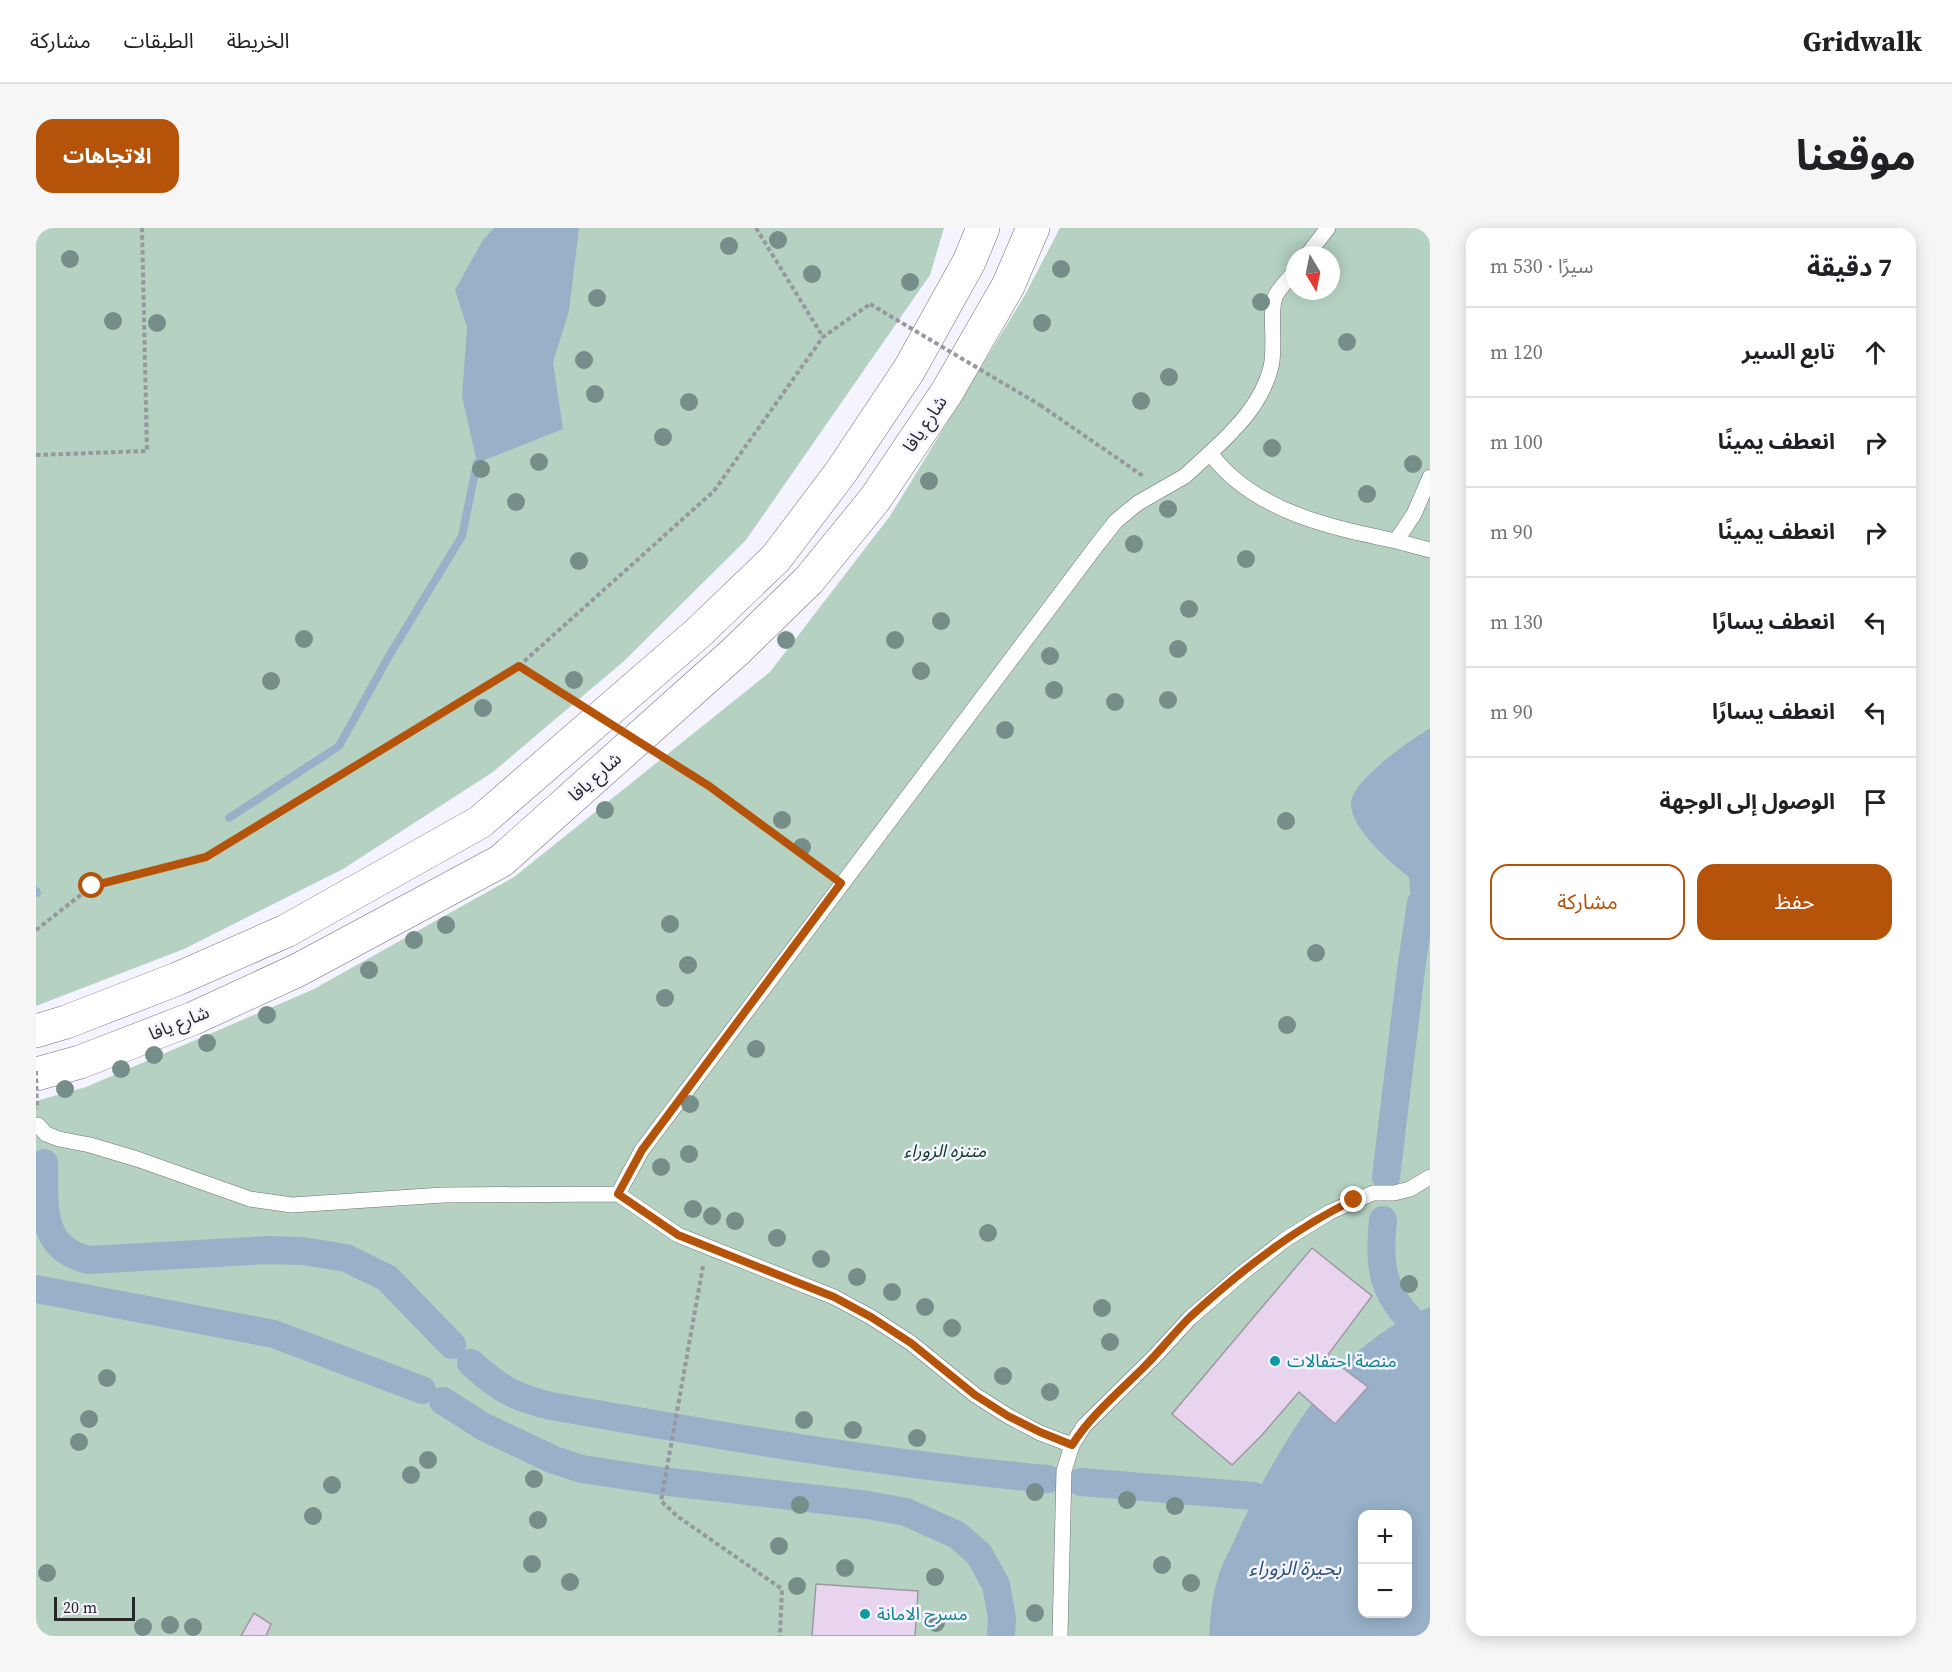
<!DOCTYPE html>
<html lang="ar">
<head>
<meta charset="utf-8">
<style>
  :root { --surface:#fff; --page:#f6f6f6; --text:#202124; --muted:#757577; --line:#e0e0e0; --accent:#b45309 }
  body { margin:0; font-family:"Source Serif 4","Noto Sans Arabic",serif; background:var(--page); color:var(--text); direction:rtl }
  .controls { position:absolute; right:18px; bottom:18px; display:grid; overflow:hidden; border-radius:12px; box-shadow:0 3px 15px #0003 }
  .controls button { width:54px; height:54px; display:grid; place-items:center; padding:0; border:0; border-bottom:2px solid var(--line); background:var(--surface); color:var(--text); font:30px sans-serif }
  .compass { position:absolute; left:1250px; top:18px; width:54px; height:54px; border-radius:50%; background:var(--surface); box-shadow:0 3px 15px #0003; rotate:170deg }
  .scale { position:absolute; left:18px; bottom:15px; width:81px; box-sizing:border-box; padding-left:6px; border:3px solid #27272a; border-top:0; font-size:16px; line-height:21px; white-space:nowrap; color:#27272a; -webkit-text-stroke:4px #f5f4fe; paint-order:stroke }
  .stop { position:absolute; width:18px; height:18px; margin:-14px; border:4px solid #b45309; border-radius:50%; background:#fff }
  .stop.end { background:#b45309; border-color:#fff; box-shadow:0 2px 6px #0008 }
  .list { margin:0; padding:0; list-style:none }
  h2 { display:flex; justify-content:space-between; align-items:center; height:78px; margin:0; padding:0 24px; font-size:26px }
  h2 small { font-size:20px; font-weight:400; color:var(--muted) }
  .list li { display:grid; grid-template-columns:39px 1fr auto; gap:18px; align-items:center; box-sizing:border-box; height:90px; padding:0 24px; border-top:2px solid var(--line) }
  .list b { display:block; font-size:22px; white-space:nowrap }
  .list em { font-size:20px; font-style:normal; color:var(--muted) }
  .actions { display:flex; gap:12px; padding:18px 24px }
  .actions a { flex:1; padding:14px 0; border:2px solid var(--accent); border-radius:18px; text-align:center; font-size:21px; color:var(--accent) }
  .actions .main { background:var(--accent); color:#fff }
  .icon { flex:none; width:33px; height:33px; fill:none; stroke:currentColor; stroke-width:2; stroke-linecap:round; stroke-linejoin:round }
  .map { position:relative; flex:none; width:1394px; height:1408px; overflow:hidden; direction:ltr; border-radius:18px }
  header { display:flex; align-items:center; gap:36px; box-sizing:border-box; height:84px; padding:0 30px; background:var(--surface); border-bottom:2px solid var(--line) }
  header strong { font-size:28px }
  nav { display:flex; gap:33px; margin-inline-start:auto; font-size:21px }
  .intro { display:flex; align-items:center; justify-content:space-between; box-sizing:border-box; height:144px; padding:0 36px }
  h1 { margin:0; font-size:42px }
  .button { padding:15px 27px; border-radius:18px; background:var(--accent); color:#fff; font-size:21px; font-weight:700 }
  main { display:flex; gap:36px; padding:0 36px }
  aside { flex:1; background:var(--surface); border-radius:18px; box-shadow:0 3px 15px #0003 }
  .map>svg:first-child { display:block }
</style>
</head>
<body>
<header>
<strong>Gridwalk</strong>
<nav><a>الخريطة</a><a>الطبقات</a><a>مشاركة</a></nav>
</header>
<div class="intro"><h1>موقعنا</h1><a class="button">الاتجاهات</a></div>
<main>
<aside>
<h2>7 دقيقة<small>سيرًا · 530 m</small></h2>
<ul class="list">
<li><svg class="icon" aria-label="ahead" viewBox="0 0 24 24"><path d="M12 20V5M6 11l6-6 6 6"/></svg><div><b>تابع السير</b></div><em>120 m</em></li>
<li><svg class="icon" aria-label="right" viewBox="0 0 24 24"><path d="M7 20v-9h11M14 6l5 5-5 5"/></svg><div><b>انعطف يمينًا</b></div><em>100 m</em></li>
<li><svg class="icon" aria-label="right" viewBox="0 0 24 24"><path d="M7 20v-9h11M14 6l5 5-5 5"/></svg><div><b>انعطف يمينًا</b></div><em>90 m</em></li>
<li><svg class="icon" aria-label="left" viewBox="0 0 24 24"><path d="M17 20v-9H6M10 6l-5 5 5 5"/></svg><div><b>انعطف يسارًا</b></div><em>130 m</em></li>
<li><svg class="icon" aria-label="left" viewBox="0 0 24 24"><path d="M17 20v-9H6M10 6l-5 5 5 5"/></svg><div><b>انعطف يسارًا</b></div><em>90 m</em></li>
<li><svg class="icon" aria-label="arrive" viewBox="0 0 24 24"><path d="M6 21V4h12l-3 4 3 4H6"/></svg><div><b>الوصول إلى الوجهة</b></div></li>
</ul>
<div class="actions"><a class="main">حفظ</a><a>مشاركة</a></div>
</aside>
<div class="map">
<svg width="1394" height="1408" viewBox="0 0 1394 1408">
  <rect width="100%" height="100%" fill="#f5f4fe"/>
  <path fill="#b4d1c2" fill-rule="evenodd" d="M 0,0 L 908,0 L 894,47 L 710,312 L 588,433 L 457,544 L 307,641 L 148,721 L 0,778 Z
    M 1024,0 L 1394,0 L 1394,1408 L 0,1408 L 0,873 L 50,859 L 276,762 L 478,649 L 734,444 L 854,288 L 989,67 ZM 1259,27 L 1295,27 L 1295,63 L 1259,63 ZM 1326,1286 L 1372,1286 L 1372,1386 L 1326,1386 Z"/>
  <path fill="#98b1c8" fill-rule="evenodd" d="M 458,0 L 543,0 L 533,83 L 517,134 L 527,201 L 441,235 L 426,168 L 431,99 L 419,62 L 447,12 Z
    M 1394,500 L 1394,676 L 1375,674 L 1373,649 C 1355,635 1314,600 1315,575 C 1317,551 1375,512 1394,500 Z
    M 1394,1079 L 1394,1408 L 1173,1408 C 1174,1390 1176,1370 1181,1353 C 1184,1340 1191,1328 1197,1315 C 1220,1264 1243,1221 1276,1175 L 1300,1196 L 1332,1159 L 1304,1138 C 1332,1115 1360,1091 1394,1079 ZM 1326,1286 L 1372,1286 L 1372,1386 L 1326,1386 Z"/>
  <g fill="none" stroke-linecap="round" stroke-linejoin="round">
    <path stroke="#98b1c8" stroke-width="8" d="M 193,590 L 303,518 L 353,428 L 426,308 L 441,235
      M 0,663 L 1,665"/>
    <path stroke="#98b1c8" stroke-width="28" d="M 8,935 C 9,976 2,1021 53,1032 L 232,1022 L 267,1023 L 310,1030 L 351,1050 L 416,1117
      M 1350,949 L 1375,742 L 1385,675
      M 1347,992 C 1343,1030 1344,1060 1372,1089
      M 0,1061 L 238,1106 L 386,1162
      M 435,1135 C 463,1160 477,1169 515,1178 C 680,1207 845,1236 1012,1251
      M 407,1173 L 448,1199 L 518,1232 L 546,1241 L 625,1253 L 832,1277 L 870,1284 L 921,1307 L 943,1326 L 960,1357 L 966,1390 L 965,1408
      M 1045,1254 L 1218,1268"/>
  </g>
  <path fill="#e9d4ef" stroke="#9e99a0" stroke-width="1.5" d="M 1276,1020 L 1336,1068 L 1291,1128 L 1332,1159 L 1299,1196 L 1263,1164 L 1226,1207 L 1196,1237 L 1136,1186 Z
    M 780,1356 L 882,1363 L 879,1408 L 776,1408 Z
    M 218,1385 L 235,1396 L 230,1408 L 205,1408 Z"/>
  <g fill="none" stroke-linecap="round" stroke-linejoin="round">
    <defs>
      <path id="pedestrian" d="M 1271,27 L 1292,0
        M 1259,43 C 1253,51 1243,60 1239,69 C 1233,85 1240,119 1235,139 C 1226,175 1200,201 1174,225 C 1217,283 1293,299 1360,313 L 1378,286 L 1394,249
        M 1360,313 L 1394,322
        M 2,897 L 10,906 L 23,911 L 54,917 L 101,931 L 214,971 L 256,977 L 407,967 L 582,966
        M 1036,1217 L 1004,1205 L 972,1188 L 939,1167 L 875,1115 L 835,1089 L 798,1069 L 642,1007 L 582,966 L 606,922 L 1061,317 L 1080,293 L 1102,275 L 1149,248 L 1174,225
        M 1024,1408 L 1028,1243 L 1036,1217 L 1048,1198 L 1119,1128 L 1154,1090 L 1205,1046 L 1250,1011 L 1294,984 L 1337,965 L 1358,965 L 1374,961 L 1394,949"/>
      <path id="motorway" d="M 0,803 L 30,794 L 141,751 L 250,703 L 444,594 L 662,405 L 740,330 L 805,244 L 873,142 L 933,34 L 947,0
        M 0,846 L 44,834 L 158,790 L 262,742 L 465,633 L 699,424 L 773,352 L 839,271 L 911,164 L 972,58 L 997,0"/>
    </defs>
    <use href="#pedestrian" stroke="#707078" stroke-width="16"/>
    <use href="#motorway" stroke="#707078" stroke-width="34"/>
    <path stroke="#97979e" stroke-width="4" stroke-dasharray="4.5 3" stroke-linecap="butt" d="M 720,0 L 787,109
      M 1004,177 L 1107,248
      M 0,227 L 111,223 L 106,0
      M 483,438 L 519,461
      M 673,558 L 790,644
      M 0,702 L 56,658 L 170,629 L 483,438 L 678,263 L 787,109 L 834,76
      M 667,1038 L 625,1273 L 641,1288 L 746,1361 L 744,1408"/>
    <use href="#pedestrian" stroke="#fff" stroke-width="15"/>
    <use href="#motorway" stroke="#fff" stroke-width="33"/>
    <path stroke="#97979e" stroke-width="4" stroke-dasharray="4.5 3" stroke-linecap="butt" d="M 834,76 L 1004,177
      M 519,461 L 673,558
      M 0,843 L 1,881"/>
  </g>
  <g fill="#768e89">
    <circle cx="742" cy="12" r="9"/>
    <circle cx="693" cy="18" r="9"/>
    <circle cx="34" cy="31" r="9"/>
    <circle cx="1025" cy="41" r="9"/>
    <circle cx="776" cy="46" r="9"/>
    <circle cx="874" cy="54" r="9"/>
    <circle cx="561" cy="70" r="9"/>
    <circle cx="1225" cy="74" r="9"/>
    <circle cx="77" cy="93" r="9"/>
    <circle cx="121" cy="95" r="9"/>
    <circle cx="1006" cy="95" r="9"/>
    <circle cx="1311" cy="114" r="9"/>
    <circle cx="548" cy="132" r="9"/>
    <circle cx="1133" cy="149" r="9"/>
    <circle cx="559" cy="166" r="9"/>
    <circle cx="1105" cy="173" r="9"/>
    <circle cx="653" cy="174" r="9"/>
    <circle cx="627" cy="209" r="9"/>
    <circle cx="1236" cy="220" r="9"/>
    <circle cx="503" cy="234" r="9"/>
    <circle cx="1377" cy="236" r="9"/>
    <circle cx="445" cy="241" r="9"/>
    <circle cx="893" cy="253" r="9"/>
    <circle cx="1331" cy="266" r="9"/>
    <circle cx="480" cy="274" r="9"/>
    <circle cx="1132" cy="281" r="9"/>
    <circle cx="1098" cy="316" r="9"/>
    <circle cx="1210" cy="331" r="9"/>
    <circle cx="543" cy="333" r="9"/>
    <circle cx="1153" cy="381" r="9"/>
    <circle cx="905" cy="393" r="9"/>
    <circle cx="268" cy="411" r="9"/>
    <circle cx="750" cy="412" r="9"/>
    <circle cx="859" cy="412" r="9"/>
    <circle cx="1142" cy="421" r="9"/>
    <circle cx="1014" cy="428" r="9"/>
    <circle cx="885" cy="443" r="9"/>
    <circle cx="538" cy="452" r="9"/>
    <circle cx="235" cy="453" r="9"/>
    <circle cx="1018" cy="462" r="9"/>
    <circle cx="1132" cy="472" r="9"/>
    <circle cx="1079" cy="474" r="9"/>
    <circle cx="447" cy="480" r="9"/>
    <circle cx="969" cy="502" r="9"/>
    <circle cx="569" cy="582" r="9"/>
    <circle cx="746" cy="592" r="9"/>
    <circle cx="1250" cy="593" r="9"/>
    <circle cx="766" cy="619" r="9"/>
    <circle cx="634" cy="696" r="9"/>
    <circle cx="410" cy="697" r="9"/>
    <circle cx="378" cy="712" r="9"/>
    <circle cx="1280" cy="725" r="9"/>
    <circle cx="652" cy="737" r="9"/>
    <circle cx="333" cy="742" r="9"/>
    <circle cx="629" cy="770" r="9"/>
    <circle cx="231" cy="787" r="9"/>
    <circle cx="1251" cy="797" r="9"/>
    <circle cx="171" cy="815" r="9"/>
    <circle cx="720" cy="821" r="9"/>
    <circle cx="118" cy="827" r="9"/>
    <circle cx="85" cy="841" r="9"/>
    <circle cx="29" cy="861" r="9"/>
    <circle cx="654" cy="876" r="9"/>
    <circle cx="653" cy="926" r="9"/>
    <circle cx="625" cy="939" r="9"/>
    <circle cx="657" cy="981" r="9"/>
    <circle cx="676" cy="988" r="9"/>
    <circle cx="699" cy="993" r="9"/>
    <circle cx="952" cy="1005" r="9"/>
    <circle cx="741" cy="1010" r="9"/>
    <circle cx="785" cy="1031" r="9"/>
    <circle cx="821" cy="1049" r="9"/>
    <circle cx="1373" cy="1056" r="9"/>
    <circle cx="856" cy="1064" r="9"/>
    <circle cx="889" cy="1079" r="9"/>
    <circle cx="1066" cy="1080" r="9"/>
    <circle cx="916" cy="1100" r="9"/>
    <circle cx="1074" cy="1114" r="9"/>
    <circle cx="967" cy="1148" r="9"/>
    <circle cx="71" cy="1150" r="9"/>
    <circle cx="1014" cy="1164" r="9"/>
    <circle cx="53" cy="1191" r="9"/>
    <circle cx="768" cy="1192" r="9"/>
    <circle cx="817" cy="1202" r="9"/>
    <circle cx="881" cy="1210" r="9"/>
    <circle cx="43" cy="1214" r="9"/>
    <circle cx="392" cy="1232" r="9"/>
    <circle cx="375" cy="1247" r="9"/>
    <circle cx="498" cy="1251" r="9"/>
    <circle cx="296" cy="1257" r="9"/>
    <circle cx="999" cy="1264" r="9"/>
    <circle cx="1091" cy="1272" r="9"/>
    <circle cx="764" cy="1277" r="9"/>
    <circle cx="1139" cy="1278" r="9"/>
    <circle cx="277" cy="1288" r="9"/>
    <circle cx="502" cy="1292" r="9"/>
    <circle cx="743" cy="1318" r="9"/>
    <circle cx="496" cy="1336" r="9"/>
    <circle cx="1126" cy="1337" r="9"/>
    <circle cx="809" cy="1340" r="9"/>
    <circle cx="11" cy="1345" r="9"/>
    <circle cx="899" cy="1349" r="9"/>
    <circle cx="534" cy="1354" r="9"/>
    <circle cx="1155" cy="1355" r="9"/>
    <circle cx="761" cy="1358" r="9"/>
    <circle cx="999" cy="1385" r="9"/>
    <circle cx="900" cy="1395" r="9"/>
    <circle cx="134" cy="1397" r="9"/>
    <circle cx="107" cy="1399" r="9"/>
    <circle cx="157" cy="1399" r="9"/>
  </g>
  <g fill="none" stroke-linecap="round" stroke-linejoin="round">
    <path stroke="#b45309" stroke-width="8" d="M 56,658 L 170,629 L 483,438 L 673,558 L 805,655 L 606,922 L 582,966 L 642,1007 L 798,1069 L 835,1089 L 875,1115 L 939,1167 L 972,1188 L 1004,1204 L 1036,1217 C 1055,1187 1083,1164 1108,1139 C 1124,1123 1138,1105 1154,1089 C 1203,1044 1258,1000 1318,972"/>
  </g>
  <g fill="#0f9aa8" stroke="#f5f4fe" stroke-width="2">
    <circle cx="1239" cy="1133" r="6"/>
    <circle cx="829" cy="1386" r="6"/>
  </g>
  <g text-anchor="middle" stroke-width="5" stroke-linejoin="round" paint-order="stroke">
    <g font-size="18" fill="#27272a" stroke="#f5f4fe">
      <text transform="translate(889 196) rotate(-56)" y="6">شارع يافا</text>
      <text transform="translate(559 549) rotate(-42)" y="6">شارع يافا</text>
      <text transform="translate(143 795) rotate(-22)" y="6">شارع يافا</text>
    </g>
    <g font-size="18" font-style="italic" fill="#0e3b29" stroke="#f5f4fe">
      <text x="909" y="929">متنزه الزوراء</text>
    </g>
    <g font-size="18" fill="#0d838f" stroke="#f5f4fe" text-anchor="start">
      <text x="1251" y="1139">منصة احتفالات</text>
      <text x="841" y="1392">مسرح الامانة</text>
    </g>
    <g font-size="20" font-style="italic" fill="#2a5274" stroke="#f5f4fe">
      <text x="1259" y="1347">بحيرة الزوراء</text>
    </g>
  </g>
</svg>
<div class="controls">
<button>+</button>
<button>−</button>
</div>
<svg class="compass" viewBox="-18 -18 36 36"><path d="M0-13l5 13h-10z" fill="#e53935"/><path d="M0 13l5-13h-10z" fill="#757577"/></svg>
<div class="scale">20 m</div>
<div class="stop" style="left:56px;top:658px"></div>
<div class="stop end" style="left:1318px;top:972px"></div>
</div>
</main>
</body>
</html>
